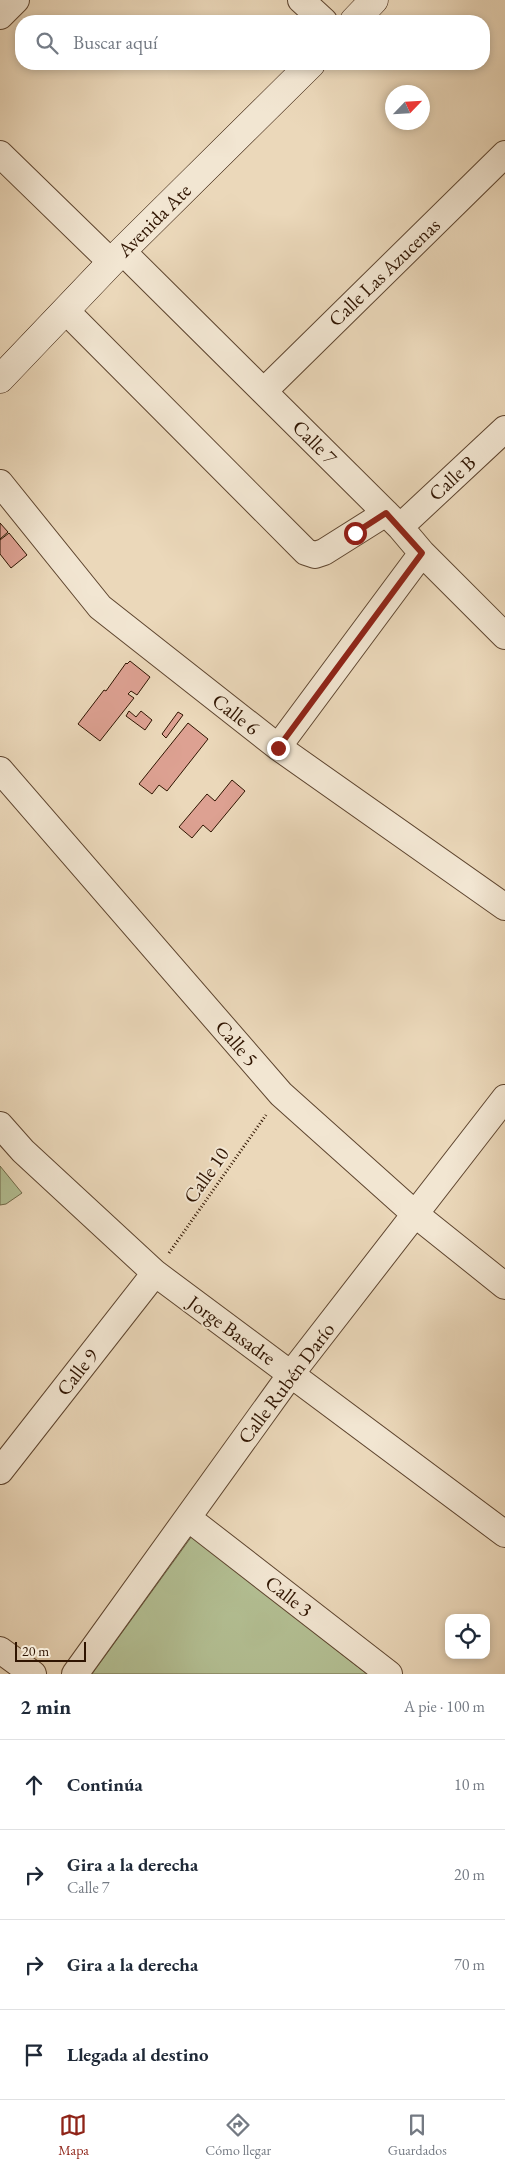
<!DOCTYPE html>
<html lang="es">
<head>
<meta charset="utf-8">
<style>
  :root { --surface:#fff; --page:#f6f6f7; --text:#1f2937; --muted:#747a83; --line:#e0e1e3; --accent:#8f2418 }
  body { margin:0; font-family:"EB Garamond",serif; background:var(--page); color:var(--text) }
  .controls { position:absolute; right:15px; bottom:15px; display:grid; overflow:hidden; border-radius:10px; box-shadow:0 2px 8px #0003 }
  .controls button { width:45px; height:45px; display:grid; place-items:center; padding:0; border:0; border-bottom:1px solid var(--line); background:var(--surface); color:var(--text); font:25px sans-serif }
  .compass { position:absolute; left:385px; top:85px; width:45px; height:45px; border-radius:50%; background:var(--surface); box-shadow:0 2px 8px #0003; rotate:65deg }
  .scale { position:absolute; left:15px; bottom:12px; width:71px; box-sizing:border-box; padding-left:5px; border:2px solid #2f1401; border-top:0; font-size:14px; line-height:18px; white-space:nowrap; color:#2f1401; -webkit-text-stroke:4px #f2e6d2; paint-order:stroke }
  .stop { position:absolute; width:15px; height:15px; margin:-11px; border:4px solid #8f2418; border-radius:50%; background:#fff }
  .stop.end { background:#8f2418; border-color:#fff; box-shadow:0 1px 5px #0008 }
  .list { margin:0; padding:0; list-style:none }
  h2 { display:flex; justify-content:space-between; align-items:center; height:65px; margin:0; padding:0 20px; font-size:21px }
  h2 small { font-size:16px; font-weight:400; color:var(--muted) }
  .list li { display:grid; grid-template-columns:32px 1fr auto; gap:15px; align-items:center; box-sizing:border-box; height:90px; padding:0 20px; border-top:1px solid var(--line) }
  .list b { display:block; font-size:19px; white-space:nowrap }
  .list p { margin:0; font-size:16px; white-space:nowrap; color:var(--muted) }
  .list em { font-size:16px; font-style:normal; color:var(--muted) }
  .icon { flex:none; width:28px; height:28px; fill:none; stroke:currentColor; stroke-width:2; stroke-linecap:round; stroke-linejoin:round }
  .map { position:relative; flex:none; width:505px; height:1674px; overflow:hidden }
  .search { position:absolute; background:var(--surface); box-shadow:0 2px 8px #0003; left:15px; right:15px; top:15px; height:55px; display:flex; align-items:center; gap:12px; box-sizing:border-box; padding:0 18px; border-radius:20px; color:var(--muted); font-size:19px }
  .sheet { height:425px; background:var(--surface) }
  nav { display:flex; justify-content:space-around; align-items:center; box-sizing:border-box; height:70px; border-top:1px solid var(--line); background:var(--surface); font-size:14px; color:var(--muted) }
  nav a { display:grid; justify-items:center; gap:2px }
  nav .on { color:var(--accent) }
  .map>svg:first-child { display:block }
</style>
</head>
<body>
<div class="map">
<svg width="505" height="1674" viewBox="0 0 505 1674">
  <rect width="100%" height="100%" fill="#ebd8ba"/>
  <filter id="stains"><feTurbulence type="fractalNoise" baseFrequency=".004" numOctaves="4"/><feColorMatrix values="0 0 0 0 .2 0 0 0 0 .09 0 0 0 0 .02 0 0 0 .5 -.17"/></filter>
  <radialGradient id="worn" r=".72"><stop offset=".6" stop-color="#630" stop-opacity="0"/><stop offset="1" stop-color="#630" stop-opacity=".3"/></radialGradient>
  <path fill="#b3bf93" stroke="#716a4a" d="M 0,1166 L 22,1193 L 6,1204 L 0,1205 Z
    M 192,1536 L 367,1674 L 92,1674 Z"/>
  <path fill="#dda192" stroke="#2f1401" d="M 0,523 L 8,532 L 0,539 Z
    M 9,533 L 27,555 L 11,568 L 0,554 L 0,540 Z
    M 130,661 L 150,677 L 137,695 L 131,691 L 128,694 L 134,698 L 100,741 L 78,724 L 104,690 L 106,691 L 126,663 L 127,664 Z
    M 129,711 L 136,717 L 141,711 L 152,720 L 145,730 L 126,716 Z
    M 178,712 L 183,715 L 166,738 L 162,734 Z
    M 188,723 L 208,739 L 167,791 L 159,785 L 152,794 L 139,784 Z
    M 232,780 L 245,791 L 211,832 L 203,825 L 192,838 L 179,827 L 207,794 L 215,801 Z"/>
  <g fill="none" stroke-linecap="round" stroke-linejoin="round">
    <defs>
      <path id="street" d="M 301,0 L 324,21
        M 0,16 L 16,0
        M 0,154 L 111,262
        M 122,251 L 400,527 L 422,553 L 505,636
        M 66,311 L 306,552 L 315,555 L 324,552 L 386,513
        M 264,391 L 505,154
        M 0,483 L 100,607 L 278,747 L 505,907
        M 400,527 L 505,429
        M 278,747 L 422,553
        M 0,770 L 281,1094 L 415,1214 L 505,1286
        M 0,1125 L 23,1151 L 155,1273 L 505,1534
        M 0,1471 L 155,1273
        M 188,1518 L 389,1674
        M 0,1650 L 33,1674
        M 75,1674 L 291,1374 L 505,1098"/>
      <path id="secondary" d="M 354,21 L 374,0
        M 0,379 L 122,251 L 311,64"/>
    </defs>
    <use href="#street" stroke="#5e452f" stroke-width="28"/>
    <use href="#secondary" stroke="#2f1401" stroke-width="29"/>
    <path stroke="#2f1401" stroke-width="3" stroke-dasharray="1 2.5" stroke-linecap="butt" d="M 169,1253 L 266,1115"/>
    <use href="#street" stroke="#f2e6d2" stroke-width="26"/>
    <use href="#secondary" stroke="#f2e6d2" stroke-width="28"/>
  </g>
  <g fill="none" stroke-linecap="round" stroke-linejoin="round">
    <path stroke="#8f2418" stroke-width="6" d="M 278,748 L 422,553 L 386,513 L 355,533"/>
  </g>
  <g text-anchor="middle" stroke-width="4" stroke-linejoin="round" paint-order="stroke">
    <g font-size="20" fill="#2f1401" stroke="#f2e6d2">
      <text transform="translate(154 220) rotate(-45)" y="7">Avenida Ate</text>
      <text transform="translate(384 272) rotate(-44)" y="7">Calle Las Azucenas</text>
      <text transform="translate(315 442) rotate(45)" y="7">Calle 7</text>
      <text transform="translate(452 478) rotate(-43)" y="7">Calle B</text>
      <text transform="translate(236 714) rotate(38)" y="7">Calle 6</text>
      <text transform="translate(237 1043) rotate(49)" y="7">Calle 5</text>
      <text transform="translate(206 1175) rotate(-55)" y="7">Calle 10</text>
      <text transform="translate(232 1330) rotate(36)" y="7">Jorge Basadre</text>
      <text transform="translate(77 1372) rotate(-52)" y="7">Calle 9</text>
      <text transform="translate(286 1383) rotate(-53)" y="7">Calle Rubén Darío</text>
      <text transform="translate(289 1596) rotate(38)" y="7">Calle 3</text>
    </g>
  </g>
  <rect width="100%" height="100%" filter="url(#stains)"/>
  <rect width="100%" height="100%" fill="url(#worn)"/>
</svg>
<div class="controls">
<button><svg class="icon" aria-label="locate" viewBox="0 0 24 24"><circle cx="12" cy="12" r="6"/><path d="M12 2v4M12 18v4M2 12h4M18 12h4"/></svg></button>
</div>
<svg class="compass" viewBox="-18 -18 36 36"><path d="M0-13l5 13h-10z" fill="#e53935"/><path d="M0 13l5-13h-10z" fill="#747a83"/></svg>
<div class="scale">20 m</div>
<div class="stop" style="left:355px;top:533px"></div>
<div class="stop end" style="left:278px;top:748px"></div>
<div class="search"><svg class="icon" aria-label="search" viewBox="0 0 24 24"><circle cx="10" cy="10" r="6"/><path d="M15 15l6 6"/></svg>Buscar aquí</div>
</div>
<section class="sheet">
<h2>2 min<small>A pie · 100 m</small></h2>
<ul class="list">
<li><svg class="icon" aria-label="ahead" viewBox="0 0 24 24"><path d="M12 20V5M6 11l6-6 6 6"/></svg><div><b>Continúa</b></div><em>10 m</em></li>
<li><svg class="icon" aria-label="right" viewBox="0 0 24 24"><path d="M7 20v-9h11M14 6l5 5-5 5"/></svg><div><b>Gira a la derecha</b><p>Calle 7</p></div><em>20 m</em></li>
<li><svg class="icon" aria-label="right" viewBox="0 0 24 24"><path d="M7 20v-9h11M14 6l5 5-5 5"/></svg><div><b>Gira a la derecha</b></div><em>70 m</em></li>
<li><svg class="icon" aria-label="arrive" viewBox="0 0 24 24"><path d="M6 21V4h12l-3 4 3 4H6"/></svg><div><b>Llegada al destino</b></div></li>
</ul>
</section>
<nav>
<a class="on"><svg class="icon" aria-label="map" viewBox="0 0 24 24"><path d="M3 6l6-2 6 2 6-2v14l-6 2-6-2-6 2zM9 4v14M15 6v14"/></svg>Mapa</a>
<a><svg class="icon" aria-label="directions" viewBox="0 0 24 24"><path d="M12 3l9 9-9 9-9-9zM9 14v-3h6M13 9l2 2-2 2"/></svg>Cómo llegar</a>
<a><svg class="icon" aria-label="saved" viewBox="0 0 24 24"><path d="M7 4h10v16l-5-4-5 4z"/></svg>Guardados</a>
</nav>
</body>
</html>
